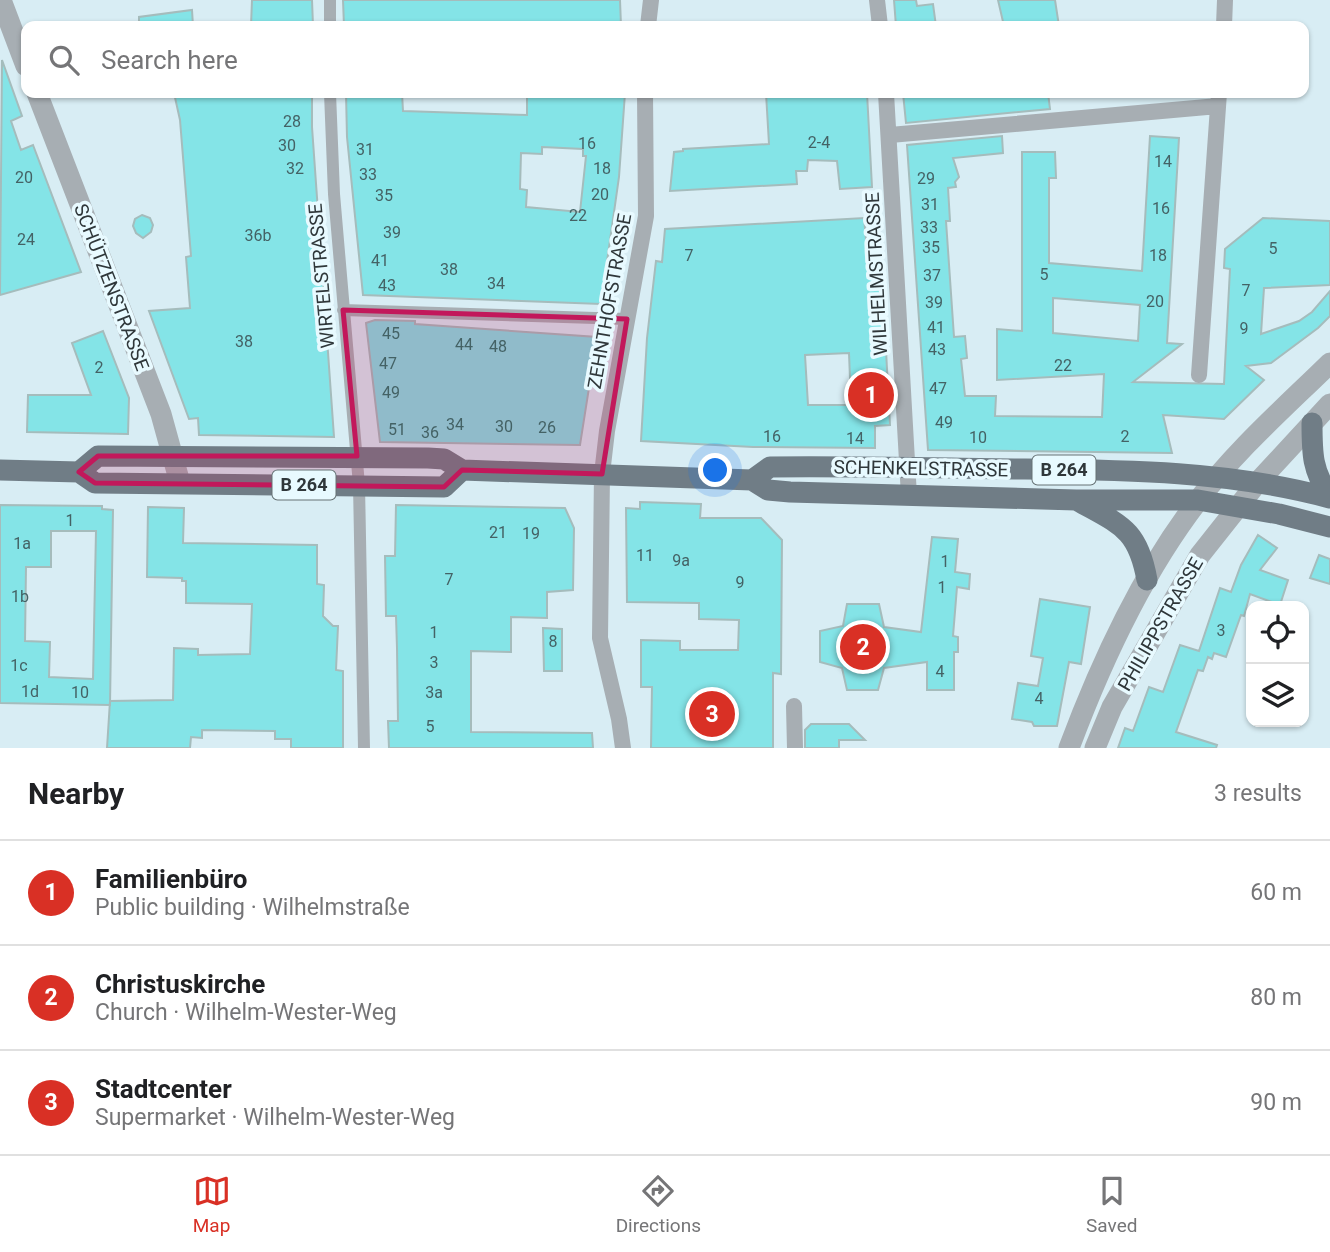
<!DOCTYPE html>
<html lang="en">
<head>
<meta charset="utf-8">
<style>
  :root { --surface:#fff; --page:#f2f2f2; --text:#202124; --muted:#757577; --line:#e0e0e0; --accent:#d93025 }
  body { margin:0; font-family:Roboto,sans-serif; background:var(--page); color:var(--text) }
  .controls { position:absolute; right:21px; bottom:21px; display:grid; overflow:hidden; border-radius:14px; box-shadow:0 2px 5px #0004 }
  .controls button { width:63px; height:63px; display:grid; place-items:center; padding:0; border:0; border-bottom:2px solid var(--line); background:var(--surface); color:var(--text); font:35px sans-serif }
  .you { position:absolute; left:716px; top:471px; width:24px; height:24px; margin:-18px; border:5px solid #fff; border-radius:50%; background:#1a73e8; box-shadow:0 0 0 10px #1a73e833 }
  .badge { display:grid; place-items:center; width:46px; height:46px; border-radius:50%; background:var(--accent); color:#fff; font-size:23px; font-weight:700 }
  .pin { position:absolute; translate:-50% -50%; border:4px solid #fff; box-shadow:0 2px 7px #0006 }
  .list { margin:0; padding:0; list-style:none }
  h2 { display:flex; justify-content:space-between; align-items:center; height:91px; margin:0; padding:0 28px; font-size:30px }
  h2 small { font-size:23px; font-weight:400; color:var(--muted) }
  .list li { display:grid; grid-template-columns:46px 1fr auto; gap:21px; align-items:center; box-sizing:border-box; height:105px; padding:0 28px; border-top:2px solid var(--line) }
  .list b { display:block; font-size:26px; white-space:nowrap }
  .list p { margin:0; font-size:23px; white-space:nowrap; color:var(--muted) }
  .list em { font-size:23px; font-style:normal; color:var(--muted) }
  .icon { flex:none; width:38px; height:38px; fill:none; stroke:currentColor; stroke-width:2; stroke-linecap:round; stroke-linejoin:round }
  .map { position:relative; flex:none; width:1330px; height:748px; overflow:hidden }
  .search { position:absolute; background:var(--surface); box-shadow:0 2px 5px #0004; left:21px; right:21px; top:21px; height:77px; display:flex; align-items:center; gap:18px; box-sizing:border-box; padding:0 24px; border-radius:14px; color:var(--muted); font-size:26px }
  .sheet { height:406px; background:var(--surface) }
  nav { display:flex; justify-content:space-around; align-items:center; box-sizing:border-box; height:98px; border-top:2px solid var(--line); background:var(--surface); font-size:19px; color:var(--muted) }
  nav a { display:grid; justify-items:center; gap:4px }
  nav .on { color:var(--accent) }
  .map>svg:first-child { display:block }
</style>
</head>
<body>
<div class="map">
<svg width="1330" height="748" viewBox="0 0 1330 748">
  <rect width="100%" height="100%" fill="#d8edf4"/>
  <path fill="#84e4e7" stroke="#a5bcbc" stroke-width="2" fill-rule="evenodd" d="M 252,0 L 312,0 L 313,26 L 251,26 Z
    M 343,0 L 620,0 L 621,26 L 344,26 Z
    M 894,0 L 916,0 L 917,6 L 933,4 L 936,26 L 896,26 Z
    M 998,0 L 1055,0 L 1059,26 L 1004,26 Z
    M 192,10 L 193,26 L 139,26 L 139,17 Z
    M 2,60 L 22,116 L 11,121 L 21,150 L 33,145 L 81,272 L 0,295 Z
    M 174,93 L 312,93 L 312,127 L 334,437 L 199,435 L 198,418 L 189,419 L 149,311 L 190,308 L 186,257 L 191,256 L 180,120 Z
    M 346,93 L 402,93 L 403,111 L 527,115 L 527,93 L 625,93 L 619,177 L 601,304 L 363,295 L 347,137 ZM 542,147 L 583,149 L 583,156 L 586,156 L 580,212 L 526,207 L 527,190 L 520,189 L 521,153 L 542,154 Z
    M 766,93 L 867,93 L 872,187 L 840,189 L 837,161 L 808,160 L 807,171 L 796,171 L 797,184 L 670,191 L 674,152 L 683,151 L 683,149 L 769,144 Z
    M 903,93 L 1048,93 L 1050,109 L 906,123 Z
    M 1002,136 L 1003,153 L 953,158 L 959,177 L 955,182 L 956,187 L 948,188 L 950,221 L 946,221 L 954,337 L 965,336 L 967,358 L 961,359 L 965,396 L 996,396 L 995,416 L 1102,417 L 1104,374 L 997,380 L 997,329 L 1022,331 L 1022,152 L 1055,152 L 1056,178 L 1049,178 L 1049,263 L 1142,271 L 1150,136 L 1179,138 L 1167,343 L 1182,344 L 1133,382 L 1224,384 L 1230,269 L 1224,268 L 1225,249 L 1263,218 L 1330,221 L 1330,285 L 1264,288 L 1261,334 L 1299,321 L 1312,312 L 1330,291 L 1330,316 L 1318,328 L 1271,363 L 1246,366 L 1264,380 L 1224,419 L 1163,415 L 1172,453 L 928,450 L 907,145 ZM 1053,298 L 1140,305 L 1138,341 L 1053,333 Z
    M 142,215 L 150,218 L 153,225 L 151,232 L 143,238 L 136,233 L 133,226 L 135,219 Z
    M 864,218 L 866,239 L 880,238 L 890,425 L 875,426 L 875,448 L 753,447 L 641,441 L 647,338 L 656,261 L 662,262 L 665,229 ZM 849,353 L 851,405 L 808,405 L 805,355 Z
    M 375,320 L 415,321 L 415,324 L 597,337 L 580,445 L 380,442 L 366,323 Z
    M 103,331 L 129,398 L 128,434 L 27,432 L 28,395 L 91,395 L 72,343 Z
    M 640,502 L 701,504 L 700,518 L 761,518 L 782,540 L 781,674 L 773,673 L 773,748 L 651,748 L 652,687 L 641,687 L 641,640 L 680,641 L 680,650 L 738,650 L 739,620 L 699,619 L 699,603 L 627,602 L 626,508 L 640,509 Z
    M 0,505 L 102,506 L 102,509 L 113,510 L 110,705 L 0,703 ZM 51,531 L 96,531 L 93,679 L 49,677 L 50,642 L 25,641 L 26,567 L 51,567 Z
    M 396,505 L 565,508 L 574,528 L 573,590 L 547,592 L 547,618 L 511,617 L 511,652 L 471,651 L 471,732 L 592,733 L 593,748 L 389,748 L 388,721 L 398,721 L 397,648 L 396,616 L 386,616 L 385,556 L 395,556 Z
    M 148,507 L 184,508 L 183,543 L 317,545 L 317,584 L 324,585 L 323,616 L 333,626 L 338,626 L 336,670 L 343,671 L 343,748 L 291,748 L 291,739 L 275,739 L 275,731 L 202,730 L 202,738 L 191,737 L 190,748 L 107,748 L 110,701 L 173,700 L 174,648 L 198,649 L 198,655 L 250,654 L 252,604 L 186,603 L 186,581 L 182,581 L 182,578 L 147,577 Z
    M 1258,535 L 1277,548 L 1260,570 L 1288,580 L 1280,605 L 1250,594 L 1244,616 L 1241,615 L 1226,657 L 1214,653 L 1212,659 L 1208,657 L 1203,671 L 1198,670 L 1176,732 L 1217,745 L 1216,748 L 1118,748 L 1125,728 L 1133,731 L 1149,687 L 1163,692 L 1180,645 L 1199,651 L 1220,588 L 1231,592 L 1241,565 Z
    M 932,537 L 958,539 L 955,572 L 970,574 L 969,589 L 957,587 L 953,636 L 958,637 L 958,652 L 954,652 L 954,690 L 927,690 L 927,662 L 884,668 L 878,690 L 847,690 L 842,668 L 820,662 L 820,631 L 843,626 L 847,604 L 879,604 L 884,627 L 921,632 Z
    M 1319,555 L 1330,559 L 1330,584 L 1310,578 Z
    M 1040,599 L 1090,607 L 1081,664 L 1069,662 L 1057,726 L 1034,726 L 1032,722 L 1012,719 L 1018,683 L 1038,686 L 1043,658 L 1031,656 Z
    M 543,628 L 562,629 L 562,671 L 544,671 Z
    M 811,724 L 849,724 L 865,740 L 839,740 L 839,748 L 805,748 L 805,730 Z"/>
  <g fill="none" stroke-linecap="round" stroke-linejoin="round">
    <path stroke="#a7aeb3" stroke-width="12" d="M 330,26 L 330,0
      M 330,93 L 334,194 L 359,485 L 364,748
      M 343,310 L 627,319"/>
    <path stroke="#a7aeb3" stroke-width="16" d="M 877,0 L 880,26
      M 648,26 L 651,0
      M 1224,26 L 1225,0
      M 886,93 L 909,496
      M 890,135 L 1218,106
      M 1199,375 L 1219,93
      M 794,706 L 795,748
      M 623,748 L 619,719 L 600,638 L 602,474 L 607,431 L 646,216 L 645,93"/>
    <path stroke="#a7aeb3" stroke-width="21" d="M 1,0 L 26,66
      M 37,93 L 161,414 L 180,483
      M 1069,748 C 1101,662 1141,575 1197,502 C 1235,451 1284,408 1330,363
      M 1095,748 L 1112,707 L 1200,555 L 1257,483 L 1330,404"/>
    <path stroke="#707d86" stroke-width="21" d="M 1312,423 C 1312,454 1312,470 1330,497
      M 0,470 L 79,472 L 95,483 L 444,487 L 462,470
      M 79,472 L 98,456 L 428,458 L 444,459 L 462,470 L 752,480 L 768,490 L 790,492 L 1076,500 L 1198,500 L 1279,514 L 1330,527
      M 752,480 L 770,467 C 851,466 932,468 1014,469 C 1121,470 1226,470 1330,498
      M 1078,501 C 1121,525 1138,529 1147,580"/>
  </g>
  <path fill="#c2185b" fill-opacity="0.2" stroke="#c2185b" stroke-width="5" stroke-linejoin="round" d="M 343,310 L 627,319 L 602,474 L 462,470 L 444,487 L 95,483 L 79,472 L 98,456 L 357,456 Z"/>
  <g text-anchor="middle" stroke-width="7" stroke-linejoin="round" paint-order="stroke">
    <g font-size="16" fill="#446265">
      <text x="292" y="127">28</text>
      <text x="819" y="148">2-4</text>
      <text x="587" y="149">16</text>
      <text x="287" y="151">30</text>
      <text x="365" y="155">31</text>
      <text x="1163" y="167">14</text>
      <text x="295" y="174">32</text>
      <text x="602" y="174">18</text>
      <text x="368" y="180">33</text>
      <text x="24" y="183">20</text>
      <text x="926" y="184">29</text>
      <text x="600" y="200">20</text>
      <text x="384" y="201">35</text>
      <text x="930" y="210">31</text>
      <text x="1161" y="214">16</text>
      <text x="578" y="221">22</text>
      <text x="929" y="233">33</text>
      <text x="392" y="238">39</text>
      <text x="258" y="241">36b</text>
      <text x="26" y="245">24</text>
      <text x="931" y="253">35</text>
      <text x="1273" y="254">5</text>
      <text x="689" y="261">7</text>
      <text x="1158" y="261">18</text>
      <text x="380" y="266">41</text>
      <text x="449" y="275">38</text>
      <text x="1044" y="280">5</text>
      <text x="932" y="281">37</text>
      <text x="496" y="289">34</text>
      <text x="387" y="291">43</text>
      <text x="1246" y="296">7</text>
      <text x="1155" y="307">20</text>
      <text x="934" y="308">39</text>
      <text x="936" y="333">41</text>
      <text x="1244" y="334">9</text>
      <text x="391" y="339">45</text>
      <text x="244" y="347">38</text>
      <text x="464" y="350">44</text>
      <text x="498" y="352">48</text>
      <text x="937" y="355">43</text>
      <text x="388" y="369">47</text>
      <text x="1063" y="371">22</text>
      <text x="99" y="373">2</text>
      <text x="938" y="394">47</text>
      <text x="391" y="398">49</text>
      <text x="944" y="428">49</text>
      <text x="455" y="430">34</text>
      <text x="504" y="432">30</text>
      <text x="547" y="433">26</text>
      <text x="397" y="435">51</text>
      <text x="430" y="438">36</text>
      <text x="772" y="442">16</text>
      <text x="1125" y="442">2</text>
      <text x="978" y="443">10</text>
      <text x="855" y="444">14</text>
      <text x="70" y="526">1</text>
      <text x="498" y="538">21</text>
      <text x="531" y="539">19</text>
      <text x="22" y="549">1a</text>
      <text x="645" y="561">11</text>
      <text x="681" y="566">9a</text>
      <text x="945" y="567">1</text>
      <text x="449" y="585">7</text>
      <text x="740" y="588">9</text>
      <text x="942" y="593">1</text>
      <text x="20" y="602">1b</text>
      <text x="1221" y="636">3</text>
      <text x="434" y="638">1</text>
      <text x="553" y="647">8</text>
      <text x="434" y="668">3</text>
      <text x="19" y="671">1c</text>
      <text x="940" y="677">4</text>
      <text x="30" y="697">1d</text>
      <text x="80" y="698">10</text>
      <text x="434" y="698">3a</text>
      <text x="1039" y="704">4</text>
      <text x="430" y="732">5</text>
    </g>
    <g fill="#e8faff" stroke="#667275" stroke-width="2">
      <rect x="1032.5" y="455.5" width="63" height="29" rx="5"/>
      <rect x="272.5" y="470.5" width="63" height="29" rx="5"/>
    </g>
    <g font-size="18" font-weight="bold" fill="#2f373a">
      <text x="1064" y="476">B 264</text>
      <text x="304" y="491">B 264</text>
    </g>
    <g font-size="19" fill="#2f373a" stroke="#e8faff">
      <text transform="translate(876 274) rotate(-93)" y="7">WILHELMSTRASSE</text>
      <text transform="translate(321 276) rotate(-95)" y="7">WIRTELSTRASSE</text>
      <text transform="translate(112 287) rotate(69)" y="7">SCHÜTZENSTRASSE</text>
      <text transform="translate(609 301) rotate(-80)" y="7">ZEHNTHOFSTRASSE</text>
      <text transform="translate(921 468) rotate(1)" y="7">SCHENKELSTRASSE</text>
      <text transform="translate(1160 624) rotate(-60)" y="7">PHILIPPSTRASSE</text>
    </g>
  </g>
</svg>
<div class="controls">
<button><svg class="icon" aria-label="locate" viewBox="0 0 24 24"><circle cx="12" cy="12" r="6"/><path d="M12 2v4M12 18v4M2 12h4M18 12h4"/></svg></button>
<button><svg class="icon" aria-label="layers" viewBox="0 0 24 24"><path d="M12 4l9 5-9 5-9-5zM3 14l9 5 9-5"/></svg></button>
</div>
<div class="you"></div>
<div class="pin badge" style="left:871px;top:395px">1</div>
<div class="pin badge" style="left:863px;top:647px">2</div>
<div class="pin badge" style="left:712px;top:714px">3</div>
<div class="search"><svg class="icon" aria-label="search" viewBox="0 0 24 24"><circle cx="10" cy="10" r="6"/><path d="M15 15l6 6"/></svg>Search here</div>
</div>
<section class="sheet">
<h2>Nearby<small>3 results</small></h2>
<ul class="list">
<li><span class="badge">1</span><div><b>Familienbüro</b><p>Public building · Wilhelmstraße</p></div><em>60 m</em></li>
<li><span class="badge">2</span><div><b>Christuskirche</b><p>Church · Wilhelm-Wester-Weg</p></div><em>80 m</em></li>
<li><span class="badge">3</span><div><b>Stadtcenter</b><p>Supermarket · Wilhelm-Wester-Weg</p></div><em>90 m</em></li>
</ul>
</section>
<nav>
<a class="on"><svg class="icon" aria-label="map" viewBox="0 0 24 24"><path d="M3 6l6-2 6 2 6-2v14l-6 2-6-2-6 2zM9 4v14M15 6v14"/></svg>Map</a>
<a><svg class="icon" aria-label="directions" viewBox="0 0 24 24"><path d="M12 3l9 9-9 9-9-9zM9 14v-3h6M13 9l2 2-2 2"/></svg>Directions</a>
<a><svg class="icon" aria-label="saved" viewBox="0 0 24 24"><path d="M7 4h10v16l-5-4-5 4z"/></svg>Saved</a>
</nav>
</body>
</html>
